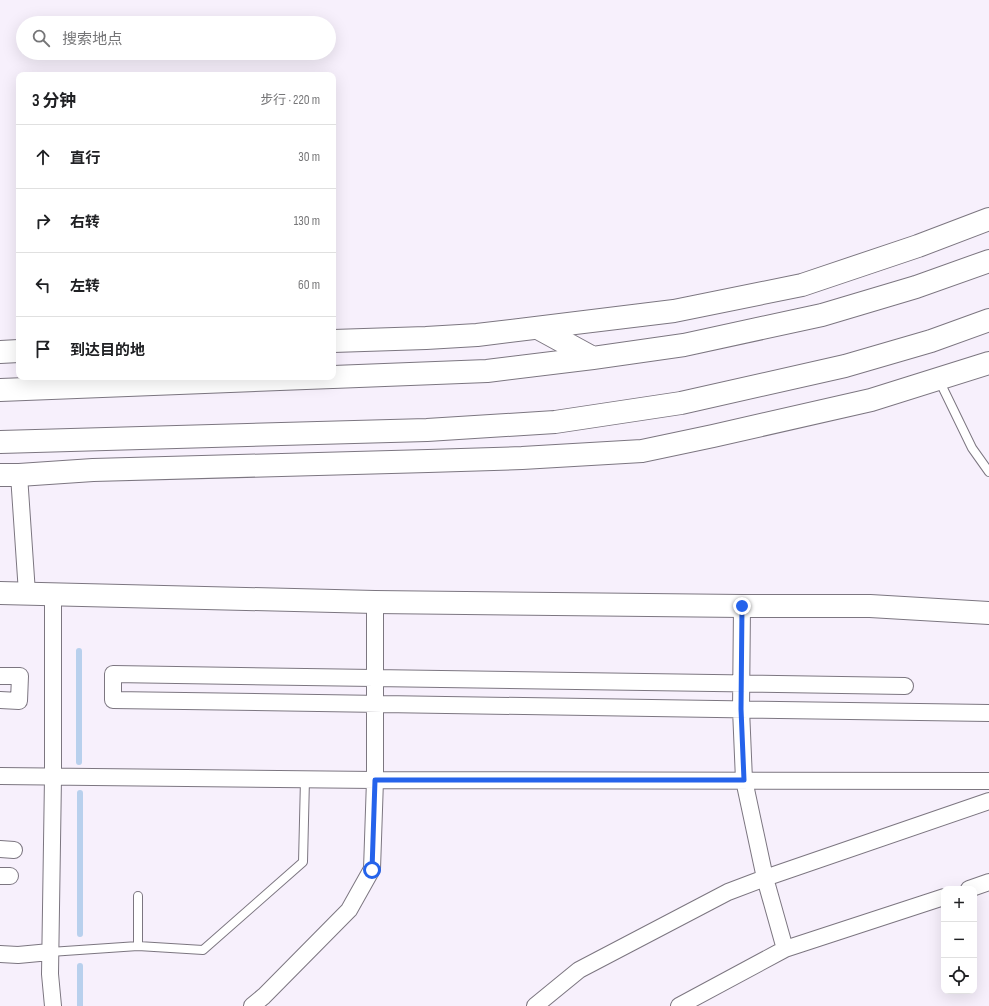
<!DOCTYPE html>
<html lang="zh">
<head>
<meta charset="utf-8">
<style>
  :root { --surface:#fff; --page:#f2f2f2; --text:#202124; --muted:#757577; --line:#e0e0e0 }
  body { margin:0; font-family:"Sofia Sans Condensed","Noto Sans SC",sans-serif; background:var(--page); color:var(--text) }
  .controls { position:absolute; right:12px; bottom:12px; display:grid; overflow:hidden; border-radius:8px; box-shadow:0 4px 16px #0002 }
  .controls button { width:36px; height:36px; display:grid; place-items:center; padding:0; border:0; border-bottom:1px solid var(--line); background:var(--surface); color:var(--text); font:20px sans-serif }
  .stop { position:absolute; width:12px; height:12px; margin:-9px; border:3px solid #2563eb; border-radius:50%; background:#fff }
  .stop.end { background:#2563eb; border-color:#fff; box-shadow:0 1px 4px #0008 }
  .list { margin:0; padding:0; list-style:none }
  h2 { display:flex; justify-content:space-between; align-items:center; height:52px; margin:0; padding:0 16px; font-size:17px }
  h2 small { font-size:13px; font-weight:400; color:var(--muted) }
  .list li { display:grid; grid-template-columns:26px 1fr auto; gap:12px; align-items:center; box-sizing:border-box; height:64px; padding:0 16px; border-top:1px solid var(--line) }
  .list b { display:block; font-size:15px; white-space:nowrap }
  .list em { font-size:13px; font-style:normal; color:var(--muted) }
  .icon { flex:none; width:22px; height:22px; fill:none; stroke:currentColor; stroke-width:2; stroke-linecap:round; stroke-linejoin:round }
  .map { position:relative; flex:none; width:989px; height:1006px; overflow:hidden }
  .search { position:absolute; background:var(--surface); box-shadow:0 4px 16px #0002; left:16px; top:16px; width:320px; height:44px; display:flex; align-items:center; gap:10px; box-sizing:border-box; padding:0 14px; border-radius:22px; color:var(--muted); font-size:15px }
  .panel { position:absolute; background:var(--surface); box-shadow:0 4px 16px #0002; left:16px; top:72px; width:320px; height:308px; border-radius:8px }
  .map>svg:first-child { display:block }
</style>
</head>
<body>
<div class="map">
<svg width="989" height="1006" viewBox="0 0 989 1006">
  <rect width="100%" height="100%" fill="#f7f0fc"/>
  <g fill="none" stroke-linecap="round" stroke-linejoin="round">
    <path stroke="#b8d0ed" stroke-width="6" d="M 79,651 L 79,762
      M 80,793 L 80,934
      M 80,966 L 80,1006"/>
    <defs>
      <path id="lane" d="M 939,380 L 972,448 L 989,472
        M 138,946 L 138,896
        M 50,952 L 138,946 L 203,950 L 303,862 L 305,779"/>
      <path id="street" d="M 19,475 L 27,593
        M 53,594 L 53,777 L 50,974 L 53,1006
        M 742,606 L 741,709 L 744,780 L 765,878 L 785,949
        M 0,676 L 20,676 L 19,701 L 0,700
        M 905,686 L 113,674 L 113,700 L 989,713
        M 0,776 L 375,780 L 989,781
        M 0,849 L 14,850
        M 0,876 L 10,876
        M 969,889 L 989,882
        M 0,954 L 18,955 L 50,952
        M 252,1006 L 264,996 L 349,910 L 372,869 L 375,780 L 375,602
        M 535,1006 L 579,970 L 728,892 L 765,878 L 989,801
        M 679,1006 L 785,949 L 944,897"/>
      <path id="secondary" d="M 0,593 L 375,602 L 742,606 L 870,606 L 989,613"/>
      <path id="highway" d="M 538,328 L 593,358
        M 333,341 L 426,338 L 477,335 L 674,311 L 802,285 L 918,246 L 989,219
        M 0,352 L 19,351
        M 333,377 L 487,371 L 593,358 L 684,345 L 822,315 L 916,287 L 989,261
        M 0,390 L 332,377
        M 0,442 L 427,430 L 555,422 L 681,403 L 845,366 L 931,341 L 989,320
        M 0,475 L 19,475 L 93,470 L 428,461 L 522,458 L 642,451 L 713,436 L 871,400 L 989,363"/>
    </defs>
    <use href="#lane" stroke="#7c7680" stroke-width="10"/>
    <use href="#street" stroke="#7c7680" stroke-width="18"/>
    <use href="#secondary" stroke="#7c7680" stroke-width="24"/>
    <use href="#highway" stroke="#7c7680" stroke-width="24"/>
    <use href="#lane" stroke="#fff" stroke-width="8"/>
    <use href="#street" stroke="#fff" stroke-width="16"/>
    <use href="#secondary" stroke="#fff" stroke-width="22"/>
    <use href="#highway" stroke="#fff" stroke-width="22"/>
  </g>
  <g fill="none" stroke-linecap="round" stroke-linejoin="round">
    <path stroke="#2563eb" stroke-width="5" d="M 372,870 L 375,780 L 744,780 L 741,709 L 742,606"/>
  </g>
</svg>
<div class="controls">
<button>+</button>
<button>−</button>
<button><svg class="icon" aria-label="locate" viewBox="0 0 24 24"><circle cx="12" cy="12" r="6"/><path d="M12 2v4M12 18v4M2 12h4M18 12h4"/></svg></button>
</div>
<div class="stop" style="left:372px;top:870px"></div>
<div class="stop end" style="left:742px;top:606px"></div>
<div class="search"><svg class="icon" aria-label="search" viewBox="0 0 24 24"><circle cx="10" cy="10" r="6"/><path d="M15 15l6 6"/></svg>搜索地点</div>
<section class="panel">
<h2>3 分钟<small>步行 · 220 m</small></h2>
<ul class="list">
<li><svg class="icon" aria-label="ahead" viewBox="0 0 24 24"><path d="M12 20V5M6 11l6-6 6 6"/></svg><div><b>直行</b></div><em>30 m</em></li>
<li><svg class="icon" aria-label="right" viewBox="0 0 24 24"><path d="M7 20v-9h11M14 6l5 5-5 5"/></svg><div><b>右转</b></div><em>130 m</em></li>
<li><svg class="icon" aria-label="left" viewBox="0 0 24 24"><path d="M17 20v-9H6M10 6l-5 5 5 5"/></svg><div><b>左转</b></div><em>60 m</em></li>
<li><svg class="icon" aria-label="arrive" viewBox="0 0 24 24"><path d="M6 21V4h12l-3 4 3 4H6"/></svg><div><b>到达目的地</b></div></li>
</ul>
</section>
</div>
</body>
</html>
